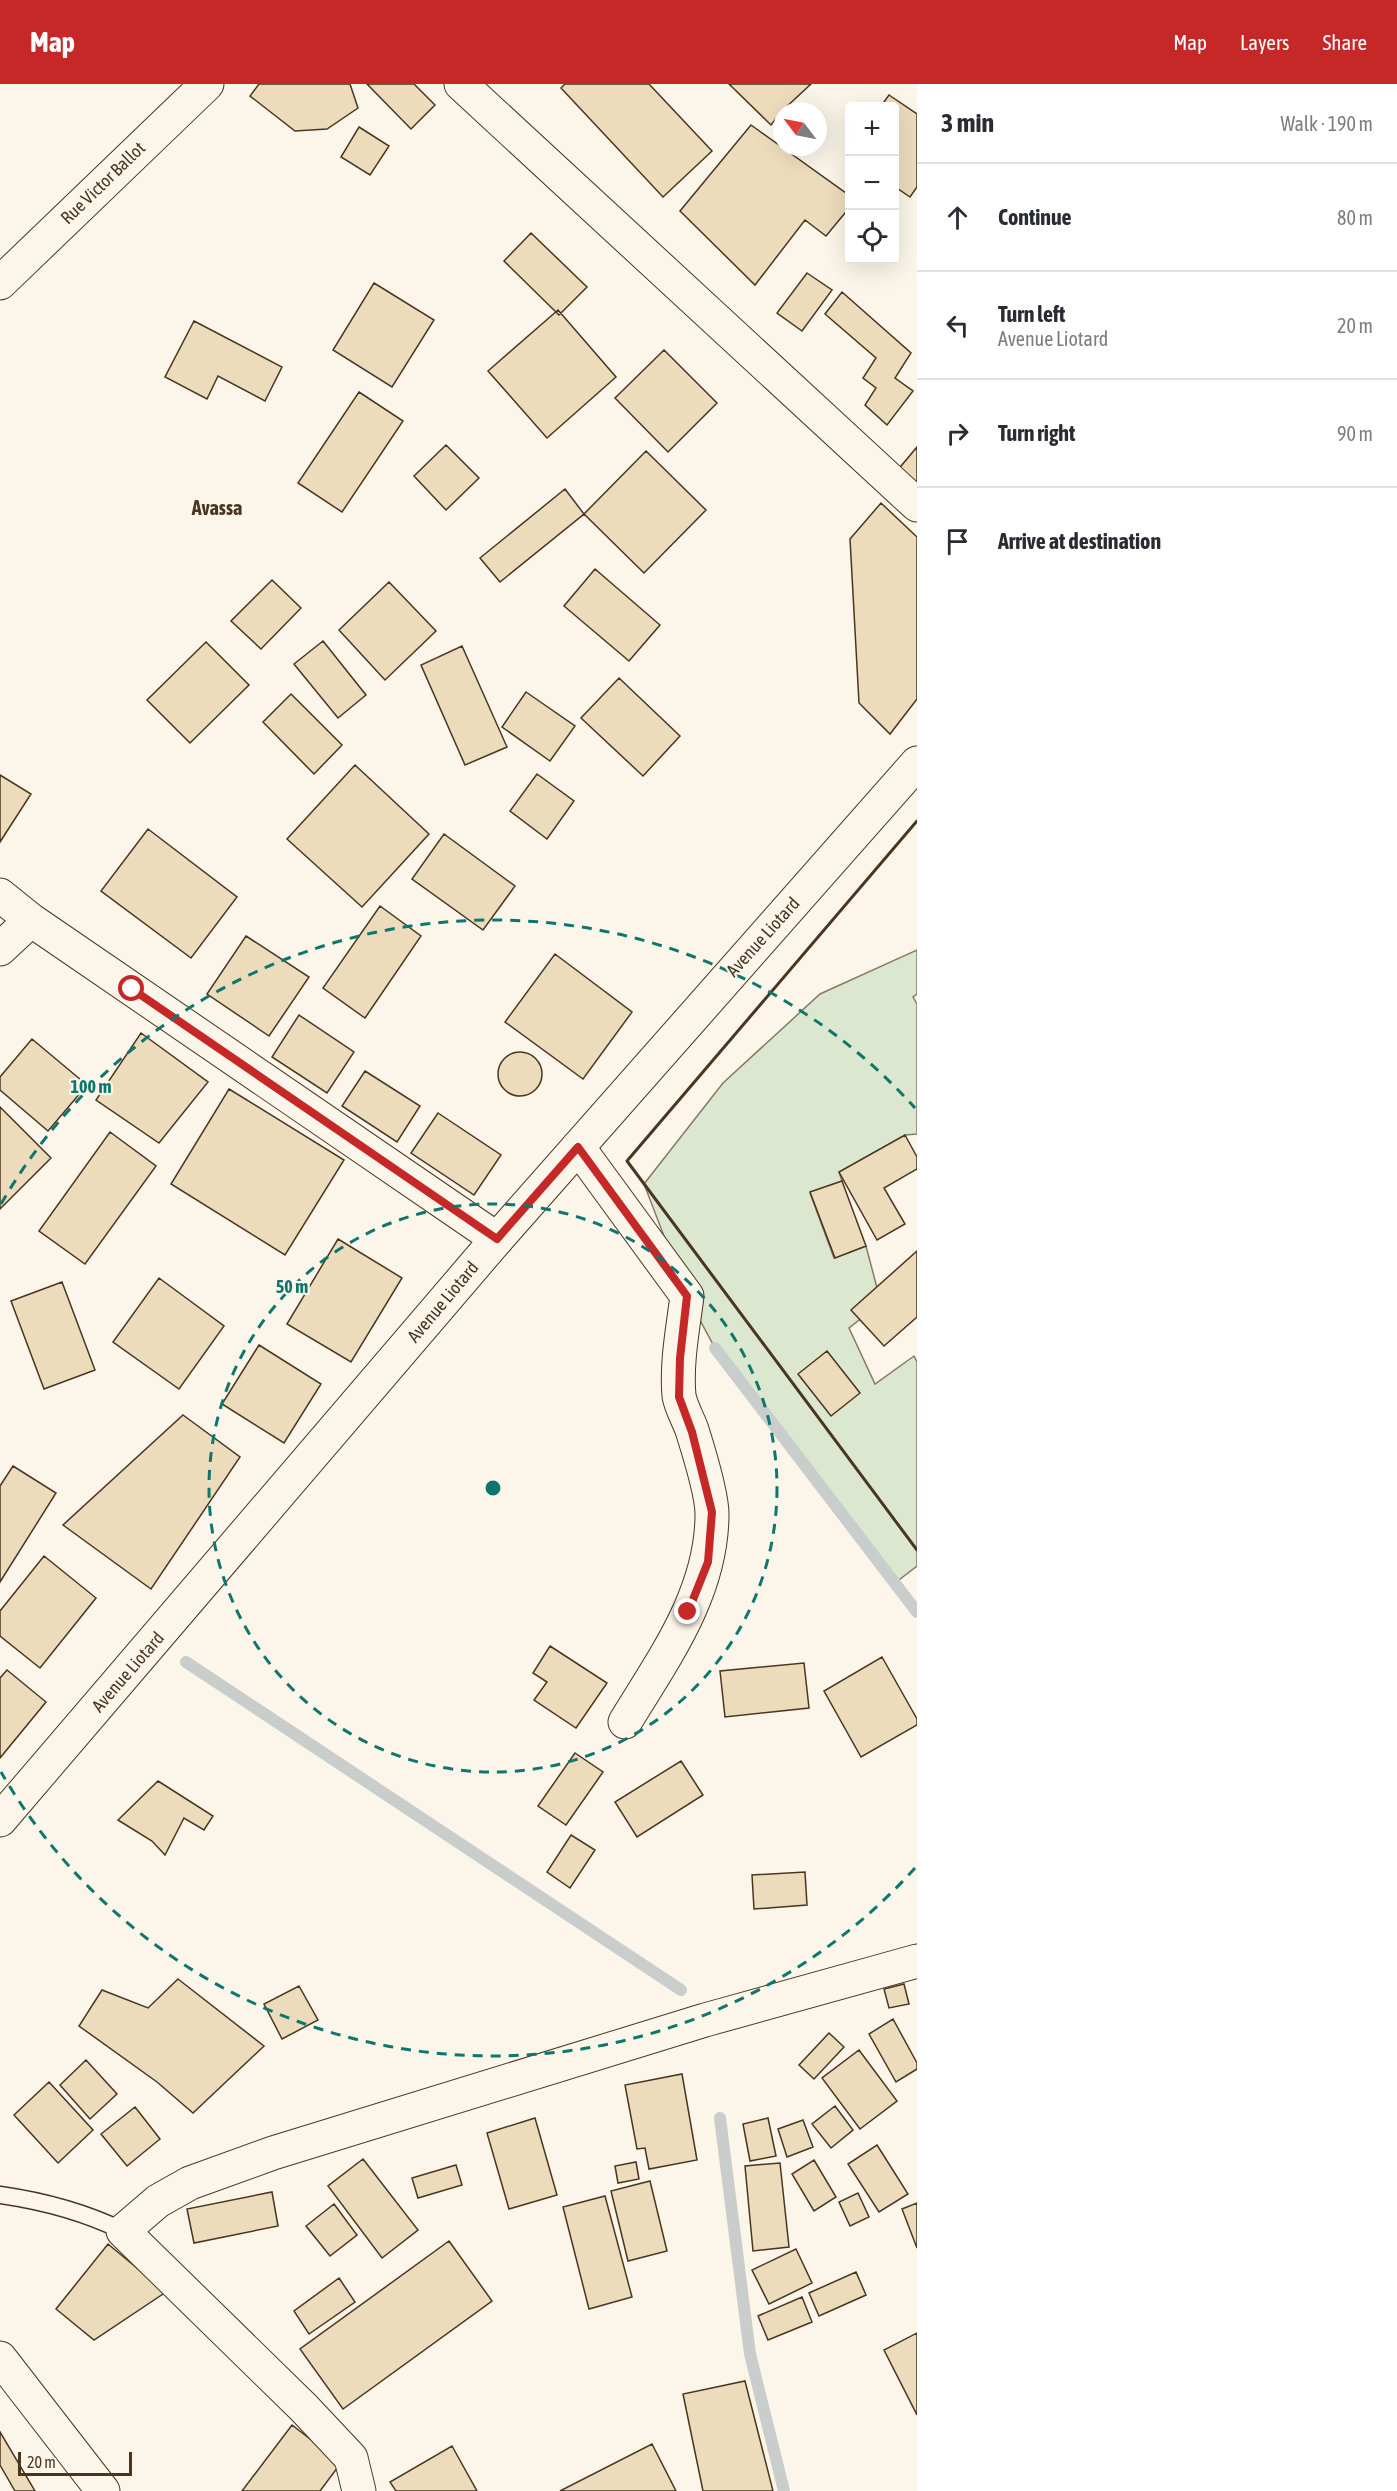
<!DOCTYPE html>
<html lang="en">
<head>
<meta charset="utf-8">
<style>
  :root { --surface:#fff; --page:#f2f2f3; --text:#2b2b33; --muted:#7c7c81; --line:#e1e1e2; --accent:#c62828 }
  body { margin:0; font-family:"Asap Condensed",sans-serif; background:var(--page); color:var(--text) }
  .controls { position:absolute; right:18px; top:18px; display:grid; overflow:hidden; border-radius:6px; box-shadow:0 6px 24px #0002 }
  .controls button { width:54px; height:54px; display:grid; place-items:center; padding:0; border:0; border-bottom:2px solid var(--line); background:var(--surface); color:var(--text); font:30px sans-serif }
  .compass { position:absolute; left:773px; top:18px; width:54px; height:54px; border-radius:50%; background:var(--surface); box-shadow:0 6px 24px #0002; rotate:302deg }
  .scale { position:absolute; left:18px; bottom:15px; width:114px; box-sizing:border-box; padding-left:6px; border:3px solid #4a3520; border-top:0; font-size:16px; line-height:21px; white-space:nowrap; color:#4a3520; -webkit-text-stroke:4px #fbf6e9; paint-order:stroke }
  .stop { position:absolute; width:18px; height:18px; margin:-14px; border:4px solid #c62828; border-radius:50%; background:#fff }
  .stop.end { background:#c62828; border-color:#fff; box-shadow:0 2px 6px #0008 }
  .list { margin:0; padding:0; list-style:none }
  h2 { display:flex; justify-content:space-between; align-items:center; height:78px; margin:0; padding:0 24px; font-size:26px }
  h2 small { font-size:20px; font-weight:400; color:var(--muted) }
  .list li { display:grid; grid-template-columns:39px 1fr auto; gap:18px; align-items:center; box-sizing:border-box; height:108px; padding:0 24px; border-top:2px solid var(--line) }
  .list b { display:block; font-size:22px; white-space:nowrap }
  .list p { margin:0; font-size:20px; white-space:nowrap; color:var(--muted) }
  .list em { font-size:20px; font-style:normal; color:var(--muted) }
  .icon { flex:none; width:33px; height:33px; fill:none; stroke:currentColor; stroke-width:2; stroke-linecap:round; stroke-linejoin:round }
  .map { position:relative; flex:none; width:917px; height:2407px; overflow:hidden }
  header { display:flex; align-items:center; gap:36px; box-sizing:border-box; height:84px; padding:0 30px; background:var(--accent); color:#fff }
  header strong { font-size:28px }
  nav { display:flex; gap:33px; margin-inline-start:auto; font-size:21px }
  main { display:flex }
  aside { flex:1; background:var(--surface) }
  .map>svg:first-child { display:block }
</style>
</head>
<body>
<header>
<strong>Map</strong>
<nav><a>Map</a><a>Layers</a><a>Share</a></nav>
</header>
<main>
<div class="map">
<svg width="917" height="2407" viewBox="0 0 917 2407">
  <rect width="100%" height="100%" fill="#fbf6e9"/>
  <path fill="#dce7d0" stroke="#887966" stroke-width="1.5" d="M 917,866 L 917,910 L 913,913 L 917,920 L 917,1050 L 905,1051 L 839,1088 L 842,1097 L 810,1109 L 834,1174 L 866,1162 L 881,1219 L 849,1244 L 875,1300 L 914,1272 L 917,1278 L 917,1482 L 895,1499 L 715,1264 L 687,1212 L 644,1100 L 723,999 L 820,910 Z"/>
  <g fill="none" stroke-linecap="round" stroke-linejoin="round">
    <path stroke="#c9cecd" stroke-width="12" d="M 715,1264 L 917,1528
      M 186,1578 L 681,1906
      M 720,2034 L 750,2270 L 784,2407"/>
  </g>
  <path fill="#ecdcbc" stroke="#4a3520" stroke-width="1.5" d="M 259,0 L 350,0 L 358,24 L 327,45 L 295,47 L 250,12 Z
    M 367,0 L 414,0 L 435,21 L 411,45 Z
    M 565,0 L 649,0 L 712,67 L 663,113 L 561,4 Z
    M 729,0 L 811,0 L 782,27 L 771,41 Z
    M 889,11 L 917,30 L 917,103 L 910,113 L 894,102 L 894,22 L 881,22 Z
    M 751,41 L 850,112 L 850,123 L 826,152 L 805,136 L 755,201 L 680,127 Z
    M 359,43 L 389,62 L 370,91 L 341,73 Z
    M 531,149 L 587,203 L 559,231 L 504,177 Z
    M 807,189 L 832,206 L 802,247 L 777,229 Z
    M 374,199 L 434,236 L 392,303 L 333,266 Z
    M 842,208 L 911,269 L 895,294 L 913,307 L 887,341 L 865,321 L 876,304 L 863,294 L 876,274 L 825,230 Z
    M 558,226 L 616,293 L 547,354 L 488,287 Z
    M 194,237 L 282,283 L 265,317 L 218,292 L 207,315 L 165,293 Z
    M 664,266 L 717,319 L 668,368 L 615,314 Z
    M 359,308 L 403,337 L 342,428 L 298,399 Z
    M 446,361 L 479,394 L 446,426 L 414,392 Z
    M 917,363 L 917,406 L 896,388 Z
    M 646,367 L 706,426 L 644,489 L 584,430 Z
    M 565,405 L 584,430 L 500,498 L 480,474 Z
    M 881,419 L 917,453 L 917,615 L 890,650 L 859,619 L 850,455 Z
    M 595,485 L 660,541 L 629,577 L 564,522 Z
    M 272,496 L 301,524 L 261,565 L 231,537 Z
    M 389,498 L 436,547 L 385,596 L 339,546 Z
    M 323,557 L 366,611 L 338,634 L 294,580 Z
    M 206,558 L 249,601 L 190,659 L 147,616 Z
    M 462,562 L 507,663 L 465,681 L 421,581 Z
    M 619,594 L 680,652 L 643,692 L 581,634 Z
    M 526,608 L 575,642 L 550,677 L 502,643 Z
    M 291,610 L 342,661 L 314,690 L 263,638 Z
    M 355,681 L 429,750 L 362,823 L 287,755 Z
    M 537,690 L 574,717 L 547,755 L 510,727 Z
    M 0,691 L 31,710 L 0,758 Z
    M 148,745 L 237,813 L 191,874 L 101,807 Z
    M 444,750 L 515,802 L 483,846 L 412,795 Z
    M 380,822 L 421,852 L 365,934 L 323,904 Z
    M 246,852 L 309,893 L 269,952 L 207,910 Z
    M 555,870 L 632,928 L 583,995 L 505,938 Z
    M 299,931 L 354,968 L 327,1009 L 272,973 Z
    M 141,949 L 208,998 L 159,1059 L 96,1016 Z
    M 32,955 L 87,1001 L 48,1047 L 0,1006 L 0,993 Z
    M498 990a22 22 0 1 1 44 0a22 22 0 1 1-44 0Z
    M 365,987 L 420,1022 L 397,1058 L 342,1022 Z
    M 229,1005 L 344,1076 L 285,1171 L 171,1100 Z
    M 0,1023 L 51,1074 L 0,1125 Z
    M 438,1029 L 501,1071 L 474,1111 L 411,1069 Z
    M 110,1048 L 156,1082 L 85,1180 L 39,1147 Z
    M 905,1051 L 917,1073 L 917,1085 L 884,1104 L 905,1140 L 877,1156 L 839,1088 Z
    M 842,1097 L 866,1162 L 835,1174 L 810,1108 Z
    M 338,1155 L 402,1194 L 351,1278 L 287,1240 Z
    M 917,1167 L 917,1233 L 884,1262 L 851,1226 Z
    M 159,1194 L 224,1242 L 179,1305 L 113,1258 Z
    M 62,1198 L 95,1286 L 44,1305 L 11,1217 Z
    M 259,1261 L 321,1300 L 284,1359 L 222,1320 Z
    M 827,1267 L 860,1309 L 831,1332 L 798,1290 Z
    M 183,1331 L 240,1373 L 151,1505 L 63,1441 Z
    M 13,1382 L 56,1409 L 0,1498 L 0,1402 Z
    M 44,1472 L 96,1514 L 40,1584 L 0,1552 L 0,1527 Z
    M 550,1562 L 607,1599 L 576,1644 L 534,1616 L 547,1598 L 533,1589 Z
    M 882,1573 L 917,1635 L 917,1641 L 861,1673 L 824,1607 Z
    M 804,1579 L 809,1624 L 725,1633 L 720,1587 Z
    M 7,1586 L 46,1618 L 0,1674 L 0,1594 Z
    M 575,1669 L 603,1688 L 566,1741 L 538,1722 Z
    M 681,1677 L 703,1711 L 637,1753 L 615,1718 Z
    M 158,1697 L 213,1732 L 204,1746 L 184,1734 L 165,1771 L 152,1757 L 118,1736 Z
    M 571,1751 L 595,1766 L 570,1804 L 547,1788 Z
    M 805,1788 L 807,1821 L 754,1825 L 752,1791 Z
    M 178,1895 L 264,1962 L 193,2029 L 157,1998 L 79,1942 L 102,1906 L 148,1924 Z
    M 904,1900 L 909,1920 L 889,1924 L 884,1905 Z
    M 299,1902 L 318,1936 L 282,1955 L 264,1920 Z
    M 893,1935 L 917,1979 L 917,1985 L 896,1998 L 869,1950 Z
    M 829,1949 L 844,1963 L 814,1995 L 799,1981 Z
    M 859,1966 L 897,2017 L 860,2045 L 822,1994 Z
    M 86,1976 L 117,2010 L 90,2035 L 60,2001 Z
    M 682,1990 L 697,2076 L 649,2085 L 645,2064 L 637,2065 L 625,2001 Z
    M 49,1998 L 93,2046 L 58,2079 L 14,2031 Z
    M 835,2022 L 853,2046 L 831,2064 L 812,2040 Z
    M 135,2023 L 160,2055 L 127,2082 L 101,2050 Z
    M 535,2034 L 557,2111 L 509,2125 L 487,2049 Z
    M 768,2034 L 776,2072 L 750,2077 L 743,2040 Z
    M 803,2036 L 813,2063 L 787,2073 L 778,2045 Z
    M 877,2061 L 908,2110 L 879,2128 L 848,2080 Z
    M 363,2075 L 418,2146 L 382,2174 L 328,2102 Z
    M 814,2076 L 836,2113 L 814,2127 L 792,2090 Z
    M 636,2078 L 639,2095 L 618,2099 L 615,2082 Z
    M 780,2079 L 789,2163 L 753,2167 L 745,2082 Z
    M 456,2081 L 462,2101 L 418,2114 L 412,2094 Z
    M 650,2097 L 667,2167 L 628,2177 L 611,2107 Z
    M 272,2108 L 278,2142 L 194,2159 L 187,2125 Z
    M 858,2109 L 869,2133 L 850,2142 L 839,2118 Z
    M 605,2112 L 632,2213 L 589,2225 L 563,2123 Z
    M 917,2119 L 917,2164 L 902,2125 Z
    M 334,2120 L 357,2151 L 330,2172 L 306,2142 Z
    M 449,2157 L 492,2217 L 343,2325 L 300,2265 Z
    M 108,2160 L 166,2208 L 94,2256 L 56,2225 Z
    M 796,2165 L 812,2199 L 769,2220 L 752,2186 Z
    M 856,2188 L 866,2211 L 819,2232 L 809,2209 Z
    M 339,2194 L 355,2218 L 309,2250 L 294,2227 Z
    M 802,2213 L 812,2238 L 768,2256 L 758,2232 Z
    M 917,2249 L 917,2331 L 884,2266 Z
    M 745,2297 L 773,2407 L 703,2407 L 683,2310 Z
    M 292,2341 L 341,2379 L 320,2407 L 242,2407 Z
    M 0,2348 L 35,2407 L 15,2407 L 0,2381 Z
    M 652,2360 L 676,2407 L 560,2407 Z
    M 452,2362 L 477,2407 L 396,2407 L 390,2398 Z"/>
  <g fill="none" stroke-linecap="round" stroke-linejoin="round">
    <defs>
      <path id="lane" d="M 0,2111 C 42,2117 84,2128 123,2147"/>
      <path id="street" d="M 461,0 L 917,421
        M 0,811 L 31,836 L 497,1155
        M 0,865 L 31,836
        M 578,1063 L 687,1212 C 683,1244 676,1279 679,1312 C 681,1323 688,1335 692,1346 C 698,1365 712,1411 712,1430 C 712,1509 664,1574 625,1638
        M 0,2274 L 103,2407
        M 359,2407 L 351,2374 L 304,2324 L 123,2147 L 158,2117 L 190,2099 L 273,2069 L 705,1936 L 917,1877"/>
      <path id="secondary" d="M 0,199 L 207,0
        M 0,1736 L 497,1155 L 917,679"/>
    </defs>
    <use href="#lane" stroke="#4a3520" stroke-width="19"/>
    <use href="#street" stroke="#4a3520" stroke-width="35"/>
    <use href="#secondary" stroke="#4a3520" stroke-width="35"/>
    <use href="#lane" stroke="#fbf6e9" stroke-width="16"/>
    <use href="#street" stroke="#fbf6e9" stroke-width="33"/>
    <use href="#secondary" stroke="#fbf6e9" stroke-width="33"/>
    <path stroke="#4a3520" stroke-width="3" d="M 917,737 L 627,1077 L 917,1466"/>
  </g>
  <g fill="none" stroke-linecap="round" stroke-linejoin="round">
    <path stroke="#c62828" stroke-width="8" d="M 132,905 L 497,1155 L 578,1063 L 687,1212 L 680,1274 L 679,1313 L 692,1348 L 712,1428 L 708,1478 L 688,1528"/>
  </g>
  <g fill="none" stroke="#0f766e" stroke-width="3" stroke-dasharray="10 8">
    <circle cx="493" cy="1404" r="284"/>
    <path d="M915 1784A568 568 0 0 1 1 1688M1 1120A568 568 0 0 1 915 1024"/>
  </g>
  <g text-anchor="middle" stroke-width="4.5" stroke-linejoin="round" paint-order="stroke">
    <g font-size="18" fill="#4a3520" stroke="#fbf6e9">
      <text transform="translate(103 99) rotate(-44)" y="6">Rue Victor Ballot</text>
      <text transform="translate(763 853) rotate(-48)" y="6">Avenue Liotard</text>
      <text transform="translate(443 1218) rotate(-50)" y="6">Avenue Liotard</text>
      <text transform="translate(128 1588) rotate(-49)" y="6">Avenue Liotard</text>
    </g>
    <g font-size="20" font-weight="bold" fill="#4a3520" stroke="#fbf6e9">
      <text x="217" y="431">Avassa</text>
    </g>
  </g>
  <circle cx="493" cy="1404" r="9" fill="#0f766e" stroke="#fbf6e9" stroke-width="3"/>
  <g font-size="18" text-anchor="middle" font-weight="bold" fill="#0f766e" stroke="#fbf6e9" stroke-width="4.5" stroke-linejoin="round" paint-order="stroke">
    <text x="91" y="1009">100 m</text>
    <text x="292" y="1209">50 m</text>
  </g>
</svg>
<div class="controls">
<button>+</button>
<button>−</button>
<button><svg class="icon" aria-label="locate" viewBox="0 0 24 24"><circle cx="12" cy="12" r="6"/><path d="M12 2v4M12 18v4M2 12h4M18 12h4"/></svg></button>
</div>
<svg class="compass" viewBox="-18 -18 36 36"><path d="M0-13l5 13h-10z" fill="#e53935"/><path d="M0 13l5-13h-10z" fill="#7c7c81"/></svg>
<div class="scale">20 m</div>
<div class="stop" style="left:132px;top:905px"></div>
<div class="stop end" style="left:688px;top:1528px"></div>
</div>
<aside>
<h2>3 min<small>Walk · 190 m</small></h2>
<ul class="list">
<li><svg class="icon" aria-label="ahead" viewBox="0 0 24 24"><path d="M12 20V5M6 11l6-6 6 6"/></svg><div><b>Continue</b></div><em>80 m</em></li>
<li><svg class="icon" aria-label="left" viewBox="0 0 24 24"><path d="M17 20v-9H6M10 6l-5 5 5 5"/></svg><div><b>Turn left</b><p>Avenue Liotard</p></div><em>20 m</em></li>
<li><svg class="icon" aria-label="right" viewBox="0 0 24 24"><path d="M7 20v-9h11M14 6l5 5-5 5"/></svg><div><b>Turn right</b></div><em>90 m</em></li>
<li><svg class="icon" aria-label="arrive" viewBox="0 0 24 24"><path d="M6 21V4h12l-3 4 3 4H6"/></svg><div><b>Arrive at destination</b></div></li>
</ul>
</aside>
</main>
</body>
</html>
